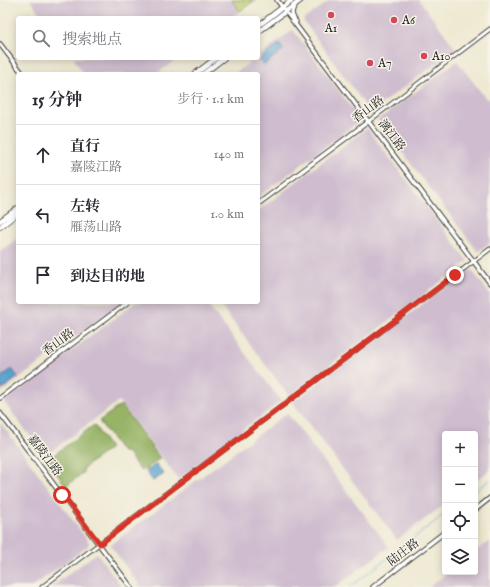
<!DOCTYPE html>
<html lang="zh">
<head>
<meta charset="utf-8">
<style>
  :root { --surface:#fff; --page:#f2f2f3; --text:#2b2b33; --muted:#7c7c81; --line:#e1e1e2 }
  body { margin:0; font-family:"IM FELL English","Noto Serif SC",serif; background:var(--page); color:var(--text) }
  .controls { position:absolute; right:12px; bottom:12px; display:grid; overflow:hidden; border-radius:4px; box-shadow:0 2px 10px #0003 }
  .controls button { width:36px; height:36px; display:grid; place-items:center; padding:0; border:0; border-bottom:1px solid var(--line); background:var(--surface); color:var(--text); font:20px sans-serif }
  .stop { position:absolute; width:12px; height:12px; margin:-9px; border:3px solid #d93025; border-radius:50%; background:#fff }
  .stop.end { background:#d93025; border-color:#fff; box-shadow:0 1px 4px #0008 }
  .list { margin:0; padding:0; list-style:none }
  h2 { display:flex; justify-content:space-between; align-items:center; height:52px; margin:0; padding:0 16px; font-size:17px }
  h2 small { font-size:13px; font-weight:400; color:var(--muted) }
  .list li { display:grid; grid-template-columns:26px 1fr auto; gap:12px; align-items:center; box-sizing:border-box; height:60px; padding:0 16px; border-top:1px solid var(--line) }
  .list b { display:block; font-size:15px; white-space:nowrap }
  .list p { margin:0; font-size:13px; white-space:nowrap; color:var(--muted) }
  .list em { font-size:13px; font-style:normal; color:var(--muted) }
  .icon { flex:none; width:22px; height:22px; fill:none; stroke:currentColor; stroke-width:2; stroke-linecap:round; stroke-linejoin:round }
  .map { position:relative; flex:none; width:490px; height:587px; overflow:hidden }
  .search { position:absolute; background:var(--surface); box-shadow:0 2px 10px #0003; left:16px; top:16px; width:244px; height:44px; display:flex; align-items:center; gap:10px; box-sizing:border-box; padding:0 14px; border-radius:4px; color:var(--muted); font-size:15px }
  .panel { position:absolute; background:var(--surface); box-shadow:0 2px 10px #0003; left:16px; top:72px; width:244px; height:232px; border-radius:4px }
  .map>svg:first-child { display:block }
</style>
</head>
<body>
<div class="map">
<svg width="490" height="587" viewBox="0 0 490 587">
  <rect width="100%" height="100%" fill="#f7f3e8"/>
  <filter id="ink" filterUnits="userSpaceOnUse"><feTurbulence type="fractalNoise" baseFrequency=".025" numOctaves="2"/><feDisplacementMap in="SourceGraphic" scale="8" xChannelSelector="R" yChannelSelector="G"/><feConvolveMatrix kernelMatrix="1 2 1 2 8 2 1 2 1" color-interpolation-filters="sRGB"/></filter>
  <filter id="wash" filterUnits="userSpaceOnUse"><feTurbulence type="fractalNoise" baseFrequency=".012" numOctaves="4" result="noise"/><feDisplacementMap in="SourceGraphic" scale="16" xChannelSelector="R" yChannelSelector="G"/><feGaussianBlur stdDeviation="0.9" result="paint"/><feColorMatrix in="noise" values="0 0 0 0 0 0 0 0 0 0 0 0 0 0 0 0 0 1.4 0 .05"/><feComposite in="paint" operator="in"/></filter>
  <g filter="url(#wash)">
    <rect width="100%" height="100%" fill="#eee9d1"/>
    <path fill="#cfbdcf" d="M 30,0 L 255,0 L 231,18 L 43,18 Z
      M 331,0 L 419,0 L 456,49 L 370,112 L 303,20 Z
      M 293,30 L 361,120 L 258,197 L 258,74 L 234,74 L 255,58 L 258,58 L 258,56 Z
      M 73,58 L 178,58 L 157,74 L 84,74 Z
      M 457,61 L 487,100 L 490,98 L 490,242 L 478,252 L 378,120 Z
      M 367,128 L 468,261 L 289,396 L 218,302 L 258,302 L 258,211 Z
      M 18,238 L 18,302 L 122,302 L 0,393 L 0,251 Z
      M 468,270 L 472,270 L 490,295 L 490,470 L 475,481 L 475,434 L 445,434 L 445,504 L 397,540 L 293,403 L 294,401 Z
      M 136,302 L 206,302 L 281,401 L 178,479 L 119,401 L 45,456 L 4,402 Z
      M 287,413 L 389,547 L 335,587 L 141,587 L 110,545 Z
      M 0,422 L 89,542 L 88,546 L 32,587 L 0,587 Z
      M 490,541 L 490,587 L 429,587 L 449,572 L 475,572 L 475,552 Z
      M 97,553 L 122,587 L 51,587 Z"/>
    <path fill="#bfd174" stroke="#6e7648" d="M 232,0 L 255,0 L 240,11 Z"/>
    <path fill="#97b366" stroke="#5a6841" d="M 121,405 L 160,458 L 145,470 L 139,469 L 127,452 L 122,452 L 99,421 Z
      M 94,425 L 110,448 L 85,467 L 83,470 L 83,473 L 66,486 L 47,460 Z"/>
    <path fill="#58a1cf" stroke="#3a5e76" d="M 278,45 L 280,45 L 283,50 L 265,64 L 263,64 L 260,61 L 261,58 Z
      M 12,369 L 18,377 L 2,389 L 0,386 L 0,378 Z
      M 156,464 L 164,474 L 153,481 L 146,472 Z"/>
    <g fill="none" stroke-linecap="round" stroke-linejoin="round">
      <path stroke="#58a1cf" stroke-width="1" d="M 475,491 L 490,480
        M 350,587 L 445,514"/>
    </g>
  </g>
  <g filter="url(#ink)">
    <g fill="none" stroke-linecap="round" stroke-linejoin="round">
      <defs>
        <path id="minor" d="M 369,121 L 490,29
          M 42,587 L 490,249"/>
        <path id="tertiary" d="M 277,0 L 490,283
          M 295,6 C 290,12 292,16 296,22
          M 0,44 L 23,74
          M 258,204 L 369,121
          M 0,398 L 128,302
          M 0,413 L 131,587
          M 475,510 L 490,498
          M 373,587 L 445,532"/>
        <path id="primary" d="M 258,26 L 292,0
          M 258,32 L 301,0
          M 195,74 L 216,58
          M 203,74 L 224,58
          M 0,221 L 18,208
          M 0,227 L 18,213"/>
      </defs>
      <use href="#minor" stroke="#3c3b37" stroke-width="5"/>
      <use href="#tertiary" stroke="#3c3b37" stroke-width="5.5"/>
      <use href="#primary" stroke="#3c3b37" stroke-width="6"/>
      <use href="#minor" stroke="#fff" stroke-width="3"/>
      <use href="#tertiary" stroke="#fff" stroke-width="3.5"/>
      <use href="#primary" stroke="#fff" stroke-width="4.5"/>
    </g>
  </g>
  <g fill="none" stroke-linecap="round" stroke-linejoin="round" filter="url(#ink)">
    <path stroke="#d93025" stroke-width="5" d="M 62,495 L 100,544 L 455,275"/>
  </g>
  <g fill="#d1495b" stroke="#f7f3e8" stroke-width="1.5">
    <circle cx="331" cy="15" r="4"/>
    <circle cx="394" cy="20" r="4"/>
    <circle cx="424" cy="56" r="4"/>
    <circle cx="370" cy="63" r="4"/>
  </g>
  <g text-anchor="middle" stroke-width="3" stroke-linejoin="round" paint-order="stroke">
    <g font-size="12" fill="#1c1c1c" stroke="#f7f3e8" text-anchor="start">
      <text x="402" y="24">A6</text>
      <text x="331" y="32" text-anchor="middle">A1</text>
      <text x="432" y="60">A10</text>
      <text x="378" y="67">A7</text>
    </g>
    <g font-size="12" fill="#1c1c1c" stroke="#f7f3e8">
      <text transform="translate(368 109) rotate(-37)" y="4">香山路</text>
      <text transform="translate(392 135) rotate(53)" y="4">漓江路</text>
      <text transform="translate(58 342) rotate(-37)" y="4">香山路</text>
      <text transform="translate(45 455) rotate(53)" y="4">嘉陵江路</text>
      <text transform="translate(403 552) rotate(-37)" y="4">陆庄路</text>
    </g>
  </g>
</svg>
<div class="controls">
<button>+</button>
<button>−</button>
<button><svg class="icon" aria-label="locate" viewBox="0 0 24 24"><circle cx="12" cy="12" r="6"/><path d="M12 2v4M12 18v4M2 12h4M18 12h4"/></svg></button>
<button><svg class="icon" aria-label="layers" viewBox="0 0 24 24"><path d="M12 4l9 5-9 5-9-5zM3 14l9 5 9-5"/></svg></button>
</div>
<div class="stop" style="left:62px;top:495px"></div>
<div class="stop end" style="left:455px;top:275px"></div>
<div class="search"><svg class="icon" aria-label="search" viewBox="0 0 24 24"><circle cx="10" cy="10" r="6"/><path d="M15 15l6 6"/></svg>搜索地点</div>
<section class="panel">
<h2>15 分钟<small>步行 · 1.1 km</small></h2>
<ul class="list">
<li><svg class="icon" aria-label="ahead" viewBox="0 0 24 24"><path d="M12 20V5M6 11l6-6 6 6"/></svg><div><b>直行</b><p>嘉陵江路</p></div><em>140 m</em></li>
<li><svg class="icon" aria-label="left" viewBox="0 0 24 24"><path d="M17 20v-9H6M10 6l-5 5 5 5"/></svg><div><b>左转</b><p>雁荡山路</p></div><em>1.0 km</em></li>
<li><svg class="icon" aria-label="arrive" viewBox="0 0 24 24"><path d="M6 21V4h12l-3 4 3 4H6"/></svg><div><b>到达目的地</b></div></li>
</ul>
</section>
</div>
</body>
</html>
